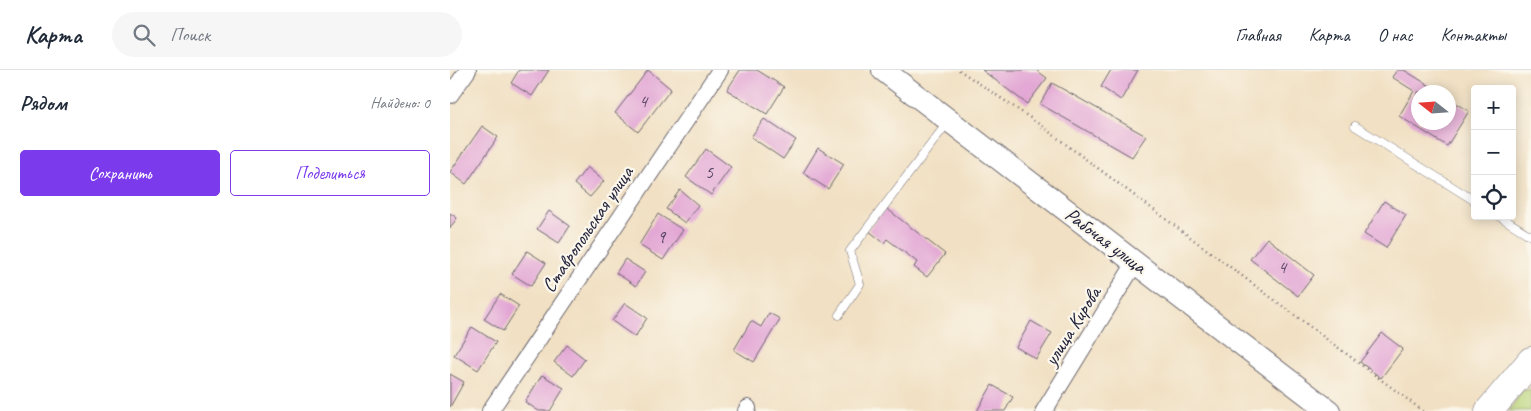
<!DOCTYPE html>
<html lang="ru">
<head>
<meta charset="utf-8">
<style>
  :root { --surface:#fff; --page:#f6f6f7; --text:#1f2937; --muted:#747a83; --line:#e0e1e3; --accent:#7c3aed }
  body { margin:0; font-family:Caveat,sans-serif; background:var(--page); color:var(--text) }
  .controls { position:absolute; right:15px; top:15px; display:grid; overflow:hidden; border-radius:5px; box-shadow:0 2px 12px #0003 }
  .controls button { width:45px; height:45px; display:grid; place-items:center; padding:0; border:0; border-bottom:1px solid var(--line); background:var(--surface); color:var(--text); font:25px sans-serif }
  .compass { position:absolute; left:961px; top:15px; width:45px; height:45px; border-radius:50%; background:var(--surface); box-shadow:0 2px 12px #0003; rotate:287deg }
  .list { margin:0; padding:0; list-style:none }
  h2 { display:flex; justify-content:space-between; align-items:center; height:65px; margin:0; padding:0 20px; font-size:21px }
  h2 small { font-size:16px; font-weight:400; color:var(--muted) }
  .actions { display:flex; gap:10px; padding:15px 20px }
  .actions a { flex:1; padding:11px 0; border:1px solid var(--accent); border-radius:5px; text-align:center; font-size:18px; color:var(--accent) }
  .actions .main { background:var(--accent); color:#fff }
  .icon { flex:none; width:28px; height:28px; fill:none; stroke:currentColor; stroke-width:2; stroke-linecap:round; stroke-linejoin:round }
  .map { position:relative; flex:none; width:1081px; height:341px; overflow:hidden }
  header { display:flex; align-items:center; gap:30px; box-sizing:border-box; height:70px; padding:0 25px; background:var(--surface); border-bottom:1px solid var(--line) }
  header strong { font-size:24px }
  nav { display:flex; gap:28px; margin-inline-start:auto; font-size:18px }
  .search { width:350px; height:45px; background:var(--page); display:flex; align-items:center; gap:12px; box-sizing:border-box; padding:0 18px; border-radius:28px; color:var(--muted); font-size:19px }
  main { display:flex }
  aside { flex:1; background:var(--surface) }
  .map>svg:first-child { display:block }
</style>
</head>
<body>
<header>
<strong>Карта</strong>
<div class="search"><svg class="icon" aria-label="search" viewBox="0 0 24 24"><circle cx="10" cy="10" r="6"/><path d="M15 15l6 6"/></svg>Поиск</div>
<nav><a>Главная</a><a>Карта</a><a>О нас</a><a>Контакты</a></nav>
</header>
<main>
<aside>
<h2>Рядом<small>Найдено: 0</small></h2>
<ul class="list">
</ul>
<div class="actions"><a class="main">Сохранить</a><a>Поделиться</a></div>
</aside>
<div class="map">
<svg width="1081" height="341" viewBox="0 0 1081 341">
  <rect width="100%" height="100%" fill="#fbf7ec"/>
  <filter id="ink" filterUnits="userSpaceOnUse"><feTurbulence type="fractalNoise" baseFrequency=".02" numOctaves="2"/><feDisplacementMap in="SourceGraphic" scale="10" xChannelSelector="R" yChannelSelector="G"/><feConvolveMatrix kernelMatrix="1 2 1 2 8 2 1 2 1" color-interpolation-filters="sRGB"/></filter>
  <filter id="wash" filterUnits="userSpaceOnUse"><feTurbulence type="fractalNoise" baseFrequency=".0096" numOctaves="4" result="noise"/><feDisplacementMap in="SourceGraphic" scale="20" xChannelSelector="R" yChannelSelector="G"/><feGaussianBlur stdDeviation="1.12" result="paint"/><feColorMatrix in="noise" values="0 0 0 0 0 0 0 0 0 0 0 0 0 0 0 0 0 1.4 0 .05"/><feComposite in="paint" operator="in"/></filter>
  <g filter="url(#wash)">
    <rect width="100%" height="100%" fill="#f1e0c3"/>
    <path fill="#b9d479" stroke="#6e7b5a" d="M 1081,319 L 1081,341 L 1059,341 L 1072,321 Z"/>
    <g id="blocks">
      <path fill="#e2a5d4" d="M 69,0 L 99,0 L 82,26 L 61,13 Z
        M 198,0 L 221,19 L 188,62 L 165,43 Z
        M 290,0 L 307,0 L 334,17 L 317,44 L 277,20 Z
        M 532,0 L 586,0 L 597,8 L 577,34 Z
        M 661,0 L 688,0 L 671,30 L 651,17 Z
        M 947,0 L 954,0 L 990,22 L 968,22 L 968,52 L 998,52 L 998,28 L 1019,41 L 997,76 L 949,46 L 964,21 L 942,7 Z
        M 602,13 L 696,66 L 682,87 L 590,34 Z
        M 314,49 L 346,70 L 333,89 L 301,67 Z
        M 32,56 L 48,67 L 16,114 L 0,102 Z
        M 368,78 L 394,94 L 378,119 L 353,103 Z
        M 256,79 L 281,97 L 261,125 L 236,107 Z
        M 137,97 L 154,111 L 140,127 L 124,114 Z
        M 230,120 L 248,135 L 235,153 L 216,139 Z
        M 934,131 L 956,145 L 936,178 L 914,164 Z
        M 436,138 L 495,184 L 477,207 L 464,197 L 467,192 L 437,169 L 434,173 L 418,160 Z
        M 99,141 L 120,156 L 109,173 L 87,159 Z
        M 0,143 L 7,148 L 0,158 Z
        M 208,144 L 233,160 L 213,190 L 189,175 Z
        M 817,168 L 864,205 L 848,226 L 800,189 Z
        M 77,181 L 96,193 L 81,216 L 62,204 Z
        M 175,189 L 195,202 L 186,216 L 166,203 Z
        M 50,224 L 69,236 L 53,261 L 34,249 Z
        M 175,233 L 197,248 L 185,267 L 162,251 Z
        M 319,243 L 330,249 L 304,292 L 284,280 L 301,251 L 311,257 Z
        M 581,251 L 602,263 L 586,289 L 566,277 Z
        M 22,257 L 46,272 L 28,300 L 4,285 Z
        M 932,263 L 953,279 L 931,308 L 910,292 Z
        M 117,275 L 135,289 L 123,306 L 104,292 Z
        M 0,304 L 14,312 L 0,337 Z
        M 92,305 L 114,318 L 100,341 L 89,341 L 75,332 Z
        M 542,315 L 563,327 L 555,341 L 527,341 Z"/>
    </g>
  </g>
  <g filter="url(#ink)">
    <use href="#blocks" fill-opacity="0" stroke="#6a646b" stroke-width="1"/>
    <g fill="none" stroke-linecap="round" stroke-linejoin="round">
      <defs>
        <path id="lane" d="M 905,56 L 1025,131
          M 1049,146 L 1081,166
          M 389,245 L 410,214 L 400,181 L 498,52"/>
        <path id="street" d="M 0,25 L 18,0
          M 40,341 L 270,0
          M 296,341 L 298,338
          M 594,341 L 685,193"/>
        <path id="secondary" d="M 433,0 L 879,341"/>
        <path id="highway" d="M 1039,341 L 1081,291"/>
      </defs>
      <use href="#lane" stroke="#6a646b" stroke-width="9"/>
      <use href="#street" stroke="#6a646b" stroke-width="18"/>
      <use href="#secondary" stroke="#6a646b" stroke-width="24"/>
      <use href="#highway" stroke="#6a646b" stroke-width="29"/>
      <path stroke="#6a646b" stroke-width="2.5" stroke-dasharray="1 4" stroke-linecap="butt" d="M 509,0 L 582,49 L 973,341"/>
      <use href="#lane" stroke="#fff" stroke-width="8"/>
      <use href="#street" stroke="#fff" stroke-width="16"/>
      <use href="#secondary" stroke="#fff" stroke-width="22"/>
      <use href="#highway" stroke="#fff" stroke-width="28"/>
    </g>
  </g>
  <g text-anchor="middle" stroke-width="4.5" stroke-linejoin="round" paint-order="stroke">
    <g font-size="18" fill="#524361">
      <text x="193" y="37">4</text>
      <text x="259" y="108">5</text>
      <text x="211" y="173">9</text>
      <text x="832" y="203">4</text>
    </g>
    <g font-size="20" fill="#22223b" stroke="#fbf7ec">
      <text transform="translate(137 159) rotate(-56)" y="7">Ставропольская улица</text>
      <text transform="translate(656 170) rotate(37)" y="7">Рабочая улица</text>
      <text transform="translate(622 256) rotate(-58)" y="7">улица Кирова</text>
    </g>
  </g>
</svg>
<div class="controls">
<button>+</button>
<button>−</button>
<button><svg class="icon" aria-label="locate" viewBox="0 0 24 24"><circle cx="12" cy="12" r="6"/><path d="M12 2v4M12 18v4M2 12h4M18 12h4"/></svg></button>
</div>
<svg class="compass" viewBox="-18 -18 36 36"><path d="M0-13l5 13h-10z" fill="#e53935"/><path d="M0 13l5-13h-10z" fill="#747a83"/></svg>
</div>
</main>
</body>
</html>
